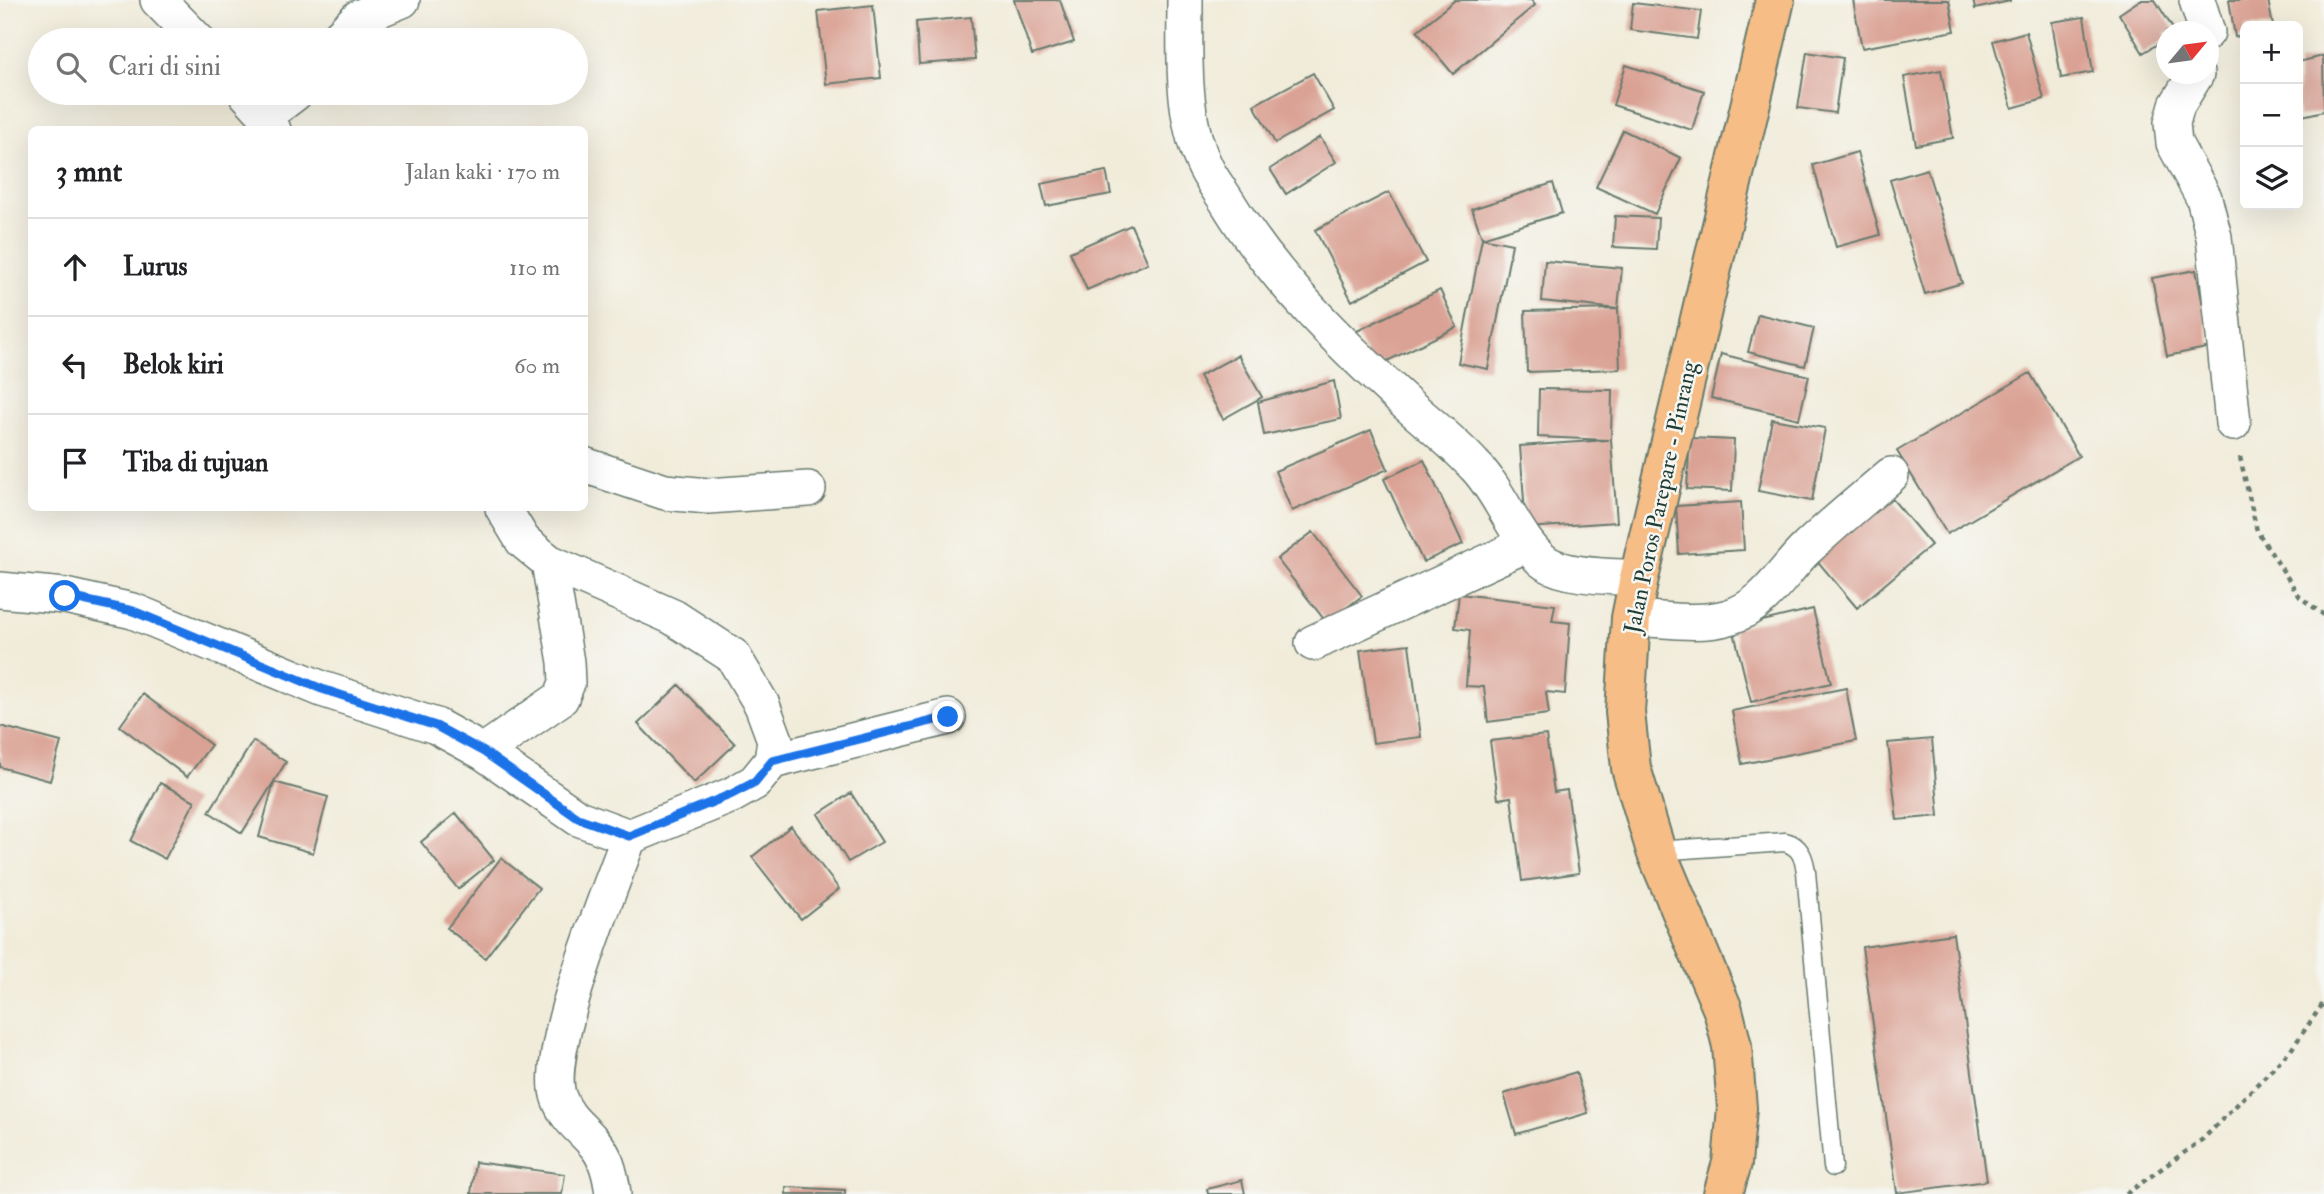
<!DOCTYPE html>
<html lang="id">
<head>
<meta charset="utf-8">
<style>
  :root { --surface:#fff; --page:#f2f2f2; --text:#202124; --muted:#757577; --line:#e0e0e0 }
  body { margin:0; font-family:"IM FELL Double Pica",serif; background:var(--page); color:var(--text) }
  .controls { position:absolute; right:21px; top:21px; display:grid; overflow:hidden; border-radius:10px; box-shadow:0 7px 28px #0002 }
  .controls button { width:63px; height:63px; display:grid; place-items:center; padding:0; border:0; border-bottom:2px solid var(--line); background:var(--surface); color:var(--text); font:35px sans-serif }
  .compass { position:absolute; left:2156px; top:21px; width:63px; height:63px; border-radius:50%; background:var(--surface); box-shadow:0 7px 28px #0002; rotate:61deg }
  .stop { position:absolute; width:21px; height:21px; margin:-16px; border:5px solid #1a73e8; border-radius:50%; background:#fff }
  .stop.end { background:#1a73e8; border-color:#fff; box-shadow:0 2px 7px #0008 }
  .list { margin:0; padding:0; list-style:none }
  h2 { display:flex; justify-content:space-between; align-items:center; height:91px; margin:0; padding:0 28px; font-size:30px }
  h2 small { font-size:23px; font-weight:400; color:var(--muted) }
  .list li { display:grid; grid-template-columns:46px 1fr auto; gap:21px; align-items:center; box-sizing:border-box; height:98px; padding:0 28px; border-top:2px solid var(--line) }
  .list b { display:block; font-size:26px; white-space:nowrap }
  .list em { font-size:23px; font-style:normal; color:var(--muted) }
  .icon { flex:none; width:38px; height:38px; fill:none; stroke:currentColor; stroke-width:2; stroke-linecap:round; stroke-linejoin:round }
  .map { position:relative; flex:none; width:2324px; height:1194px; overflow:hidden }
  .search { position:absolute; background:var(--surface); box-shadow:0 7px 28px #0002; left:28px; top:28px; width:560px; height:77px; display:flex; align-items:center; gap:18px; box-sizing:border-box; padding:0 24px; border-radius:38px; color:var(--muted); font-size:26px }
  .panel { position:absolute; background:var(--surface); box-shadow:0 7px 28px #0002; left:28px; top:126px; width:560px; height:385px; border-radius:10px }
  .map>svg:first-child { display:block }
</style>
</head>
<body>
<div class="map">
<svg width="2324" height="1194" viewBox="0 0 2324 1194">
  <rect width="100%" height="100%" fill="#f6f6f2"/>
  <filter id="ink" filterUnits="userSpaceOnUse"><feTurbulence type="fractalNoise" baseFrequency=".0143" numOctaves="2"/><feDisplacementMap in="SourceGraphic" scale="14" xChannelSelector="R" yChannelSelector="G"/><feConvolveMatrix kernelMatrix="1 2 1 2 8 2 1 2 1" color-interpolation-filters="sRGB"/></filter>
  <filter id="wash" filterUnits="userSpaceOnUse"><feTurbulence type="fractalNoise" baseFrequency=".00686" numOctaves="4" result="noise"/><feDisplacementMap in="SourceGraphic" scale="28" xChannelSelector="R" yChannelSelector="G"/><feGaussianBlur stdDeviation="1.57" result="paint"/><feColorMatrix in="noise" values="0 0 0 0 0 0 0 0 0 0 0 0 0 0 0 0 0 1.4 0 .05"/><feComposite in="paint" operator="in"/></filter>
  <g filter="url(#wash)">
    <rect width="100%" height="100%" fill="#f1ecda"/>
    <g id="blocks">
      <path fill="#daa294" d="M 1014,0 L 1060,0 L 1074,42 L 1032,55 Z
        M 1455,0 L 1531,0 L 1535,5 L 1453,74 L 1417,31 Z
        M 1853,0 L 1949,0 L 1955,31 L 1862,48 Z
        M 1973,0 L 2010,0 L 2010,1 L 1975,9 Z
        M 2140,0 L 2155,0 L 2175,32 L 2166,32 L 2166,39 L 2143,53 L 2119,14 Z
        M 2229,0 L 2268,0 L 2273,26 L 2245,26 L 2245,35 L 2235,37 Z
        M 1633,3 L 1701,11 L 1697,39 L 1630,30 Z
        M 873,5 L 881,78 L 826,84 L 818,11 Z
        M 971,17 L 975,60 L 919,64 L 916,22 Z
        M 2084,17 L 2093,72 L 2061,78 L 2052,22 Z
        M 2026,32 L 2044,99 L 2012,108 L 1993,41 Z
        M 1807,52 L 1843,58 L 1835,113 L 1798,108 Z
        M 2323,56 L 2324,111 L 2298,117 L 2298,62 Z
        M 1626,65 L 1704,91 L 1692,130 L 1613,105 Z
        M 1941,70 L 1953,138 L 1916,145 L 1904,77 Z
        M 1313,73 L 1334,110 L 1275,143 L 1254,105 Z
        M 1623,130 L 1681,158 L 1655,214 L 1596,187 Z
        M 1320,137 L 1336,162 L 1286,194 L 1270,169 Z
        M 1857,152 L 1880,235 L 1836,247 L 1813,165 Z
        M 1927,169 L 1962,283 L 1925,294 L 1890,180 Z
        M 1106,171 L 1111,194 L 1046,206 L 1041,184 Z
        M 1553,183 L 1562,213 L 1482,238 L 1472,209 Z
        M 1389,192 L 1426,262 L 1352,301 L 1315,230 Z
        M 1615,216 L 1658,218 L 1656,249 L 1613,247 Z
        M 1131,225 L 1148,263 L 1087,290 L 1070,252 Z
        M 1482,238 L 1512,244 L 1488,369 L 1458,363 Z
        M 1545,261 L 1622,268 L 1618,309 L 1620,369 L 1527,372 L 1525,311 L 1618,309 L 1542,301 Z
        M 2196,270 L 2211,347 L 2167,356 L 2152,278 Z
        M 1440,290 L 1457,327 L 1373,368 L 1355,332 Z
        M 1758,314 L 1814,328 L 1805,366 L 1748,352 Z
        M 1721,354 L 1809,376 L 1799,419 L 1711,398 Z
        M 1238,355 L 1262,397 L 1223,419 L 1199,376 Z
        M 2030,373 L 2079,456 L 1947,534 L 1897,451 Z
        M 1334,381 L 1341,419 L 1264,435 L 1258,402 Z
        M 1539,389 L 1612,390 L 1611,440 L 1617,522 L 1526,528 L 1520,446 L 1608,440 L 1538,437 Z
        M 1772,419 L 1825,428 L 1812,501 L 1758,491 Z
        M 1371,430 L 1388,469 L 1292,511 L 1275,471 Z
        M 1690,438 L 1734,440 L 1732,491 L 1687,489 Z
        M 1424,460 L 1463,544 L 1423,562 L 1384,479 Z
        M 1889,495 L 1931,545 L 1857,608 L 1814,557 Z
        M 1741,502 L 1744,550 L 1679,554 L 1676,506 Z
        M 1313,532 L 1362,596 L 1327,623 L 1277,559 Z
        M 1459,594 L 1555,605 L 1552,621 L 1570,623 L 1565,694 L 1546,692 L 1549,714 L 1488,722 L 1484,687 L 1466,686 L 1470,630 L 1455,628 Z
        M 1813,609 L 1831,683 L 1751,702 L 1733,628 Z
        M 1409,644 L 1421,737 L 1373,743 L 1360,650 Z
        M 679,685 L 735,744 L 694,783 L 638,724 Z
        M 1846,688 L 1856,741 L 1742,764 L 1732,711 Z
        M 143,694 L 211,745 L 187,777 L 120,726 Z
        M 0,726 L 61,742 L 50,781 L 0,767 Z
        M 1546,735 L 1554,792 L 1567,790 L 1579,873 L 1522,881 L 1511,797 L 1498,799 L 1490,741 Z
        M 1932,739 L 1939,816 L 1897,820 L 1888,743 Z
        M 253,741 L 286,762 L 242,833 L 209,812 Z
        M 274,782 L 328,797 L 313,853 L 259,837 Z
        M 160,783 L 195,801 L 165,859 L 131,841 Z
        M 851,793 L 882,842 L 848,862 L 818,814 Z
        M 456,813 L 494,860 L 458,889 L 421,842 Z
        M 791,826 L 839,889 L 801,919 L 752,857 Z
        M 501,858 L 539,888 L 485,958 L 447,928 Z
        M 1953,934 L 1987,1181 L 1897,1193 L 1862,947 Z
        M 1576,1072 L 1588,1113 L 1516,1134 L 1504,1094 Z
        M 475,1162 L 565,1174 L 562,1194 L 471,1194 Z
        M 1242,1180 L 1245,1194 L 1208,1194 L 1207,1189 Z
        M 786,1187 L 845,1190 L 845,1194 L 786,1194 Z"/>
    </g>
  </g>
  <g filter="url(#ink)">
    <use href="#blocks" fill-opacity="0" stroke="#687a6e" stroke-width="2"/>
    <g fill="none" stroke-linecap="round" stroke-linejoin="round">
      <defs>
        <path id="service" d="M 1656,851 L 1785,842 C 1800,846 1804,857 1806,872 L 1833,1167"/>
        <path id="minor" d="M 158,0 L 197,40
          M 1185,0 C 1185,52 1181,113 1203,162 C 1209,177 1220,190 1228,203 C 1275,280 1341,344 1407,404 C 1430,424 1454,443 1474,465 C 1501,491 1517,543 1546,563 C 1568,577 1612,576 1639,578
          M 2197,0 L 2207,32
          M 336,40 L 358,18 L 402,0
          M 2196,74 L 2177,105 L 2172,123 L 2174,143 L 2204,198 L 2214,237 L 2233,423
          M 246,93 L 266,115 L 273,130
          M 266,115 L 295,93
          M 584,465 L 665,492 L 708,496 L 808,489
          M 0,590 L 65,596 L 133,611 L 322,689 L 436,726 L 483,752 L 578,818 L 629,837 L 732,795 L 755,782 L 772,761 L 775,740 L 762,705 L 733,656 L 673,617 L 549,562 L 523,541 L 503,508
          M 1631,618 C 1662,619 1699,626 1729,617 C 1765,606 1780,575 1805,550 C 1832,524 1862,500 1891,475
          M 1313,643 L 1527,544
          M 483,752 L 561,698 L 567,683 L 566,662 L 549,562
          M 772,761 L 948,717
          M 613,1194 C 611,1177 607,1157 595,1144 C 582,1128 567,1120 559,1098 C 542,1053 611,887 629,837"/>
        <path id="trunk" d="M 1723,1194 L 1732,1163 L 1737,1108 L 1732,1046 L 1723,1010 L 1656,851 L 1631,768 L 1625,712 L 1631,618 L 1639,578 L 1775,0"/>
      </defs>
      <use href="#service" stroke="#687a6e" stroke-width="21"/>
      <use href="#minor" stroke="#687a6e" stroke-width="38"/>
      <use href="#trunk" stroke="#687a6e" stroke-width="42"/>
      <path stroke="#687a6e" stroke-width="4.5" stroke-dasharray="5 5" stroke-linecap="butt" d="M 2240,457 L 2257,531 L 2300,597 L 2324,615
        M 2126,1194 L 2203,1139 L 2291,1050 L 2324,1002"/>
      <use href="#service" stroke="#fff" stroke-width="18"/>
      <use href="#minor" stroke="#fff" stroke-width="35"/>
      <use href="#trunk" stroke="#f6be86" stroke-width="38"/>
    </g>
  </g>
  <g fill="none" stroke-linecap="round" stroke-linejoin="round" filter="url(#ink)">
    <path stroke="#1a73e8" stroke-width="9" d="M 65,596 L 133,611 L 322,689 L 436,726 L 484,752 L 578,818 L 629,836 L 732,794 L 755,782 L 772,761 L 948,717"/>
  </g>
  <g text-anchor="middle" stroke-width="5" stroke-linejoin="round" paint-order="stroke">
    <g font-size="23" fill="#1f3d34" stroke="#f6f6f2">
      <text transform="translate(1660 497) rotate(-78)" y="8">Jalan Poros Parepare - Pinrang</text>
    </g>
  </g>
</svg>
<div class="controls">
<button>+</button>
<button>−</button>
<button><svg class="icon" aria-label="layers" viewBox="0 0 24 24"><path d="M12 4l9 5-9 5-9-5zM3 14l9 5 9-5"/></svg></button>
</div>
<svg class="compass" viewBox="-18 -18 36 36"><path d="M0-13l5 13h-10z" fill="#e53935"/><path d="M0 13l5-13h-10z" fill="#757577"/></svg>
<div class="stop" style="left:65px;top:596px"></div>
<div class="stop end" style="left:948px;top:717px"></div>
<div class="search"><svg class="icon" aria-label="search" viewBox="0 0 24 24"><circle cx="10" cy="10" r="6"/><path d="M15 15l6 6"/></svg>Cari di sini</div>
<section class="panel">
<h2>3 mnt<small>Jalan kaki · 170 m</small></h2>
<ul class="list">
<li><svg class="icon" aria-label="ahead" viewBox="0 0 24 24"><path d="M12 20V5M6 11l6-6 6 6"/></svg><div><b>Lurus</b></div><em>110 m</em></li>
<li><svg class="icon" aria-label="left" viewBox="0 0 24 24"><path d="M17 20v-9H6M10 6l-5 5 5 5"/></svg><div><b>Belok kiri</b></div><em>60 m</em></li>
<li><svg class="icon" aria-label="arrive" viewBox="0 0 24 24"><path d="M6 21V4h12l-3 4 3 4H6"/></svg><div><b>Tiba di tujuan</b></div></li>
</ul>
</section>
</div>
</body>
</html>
